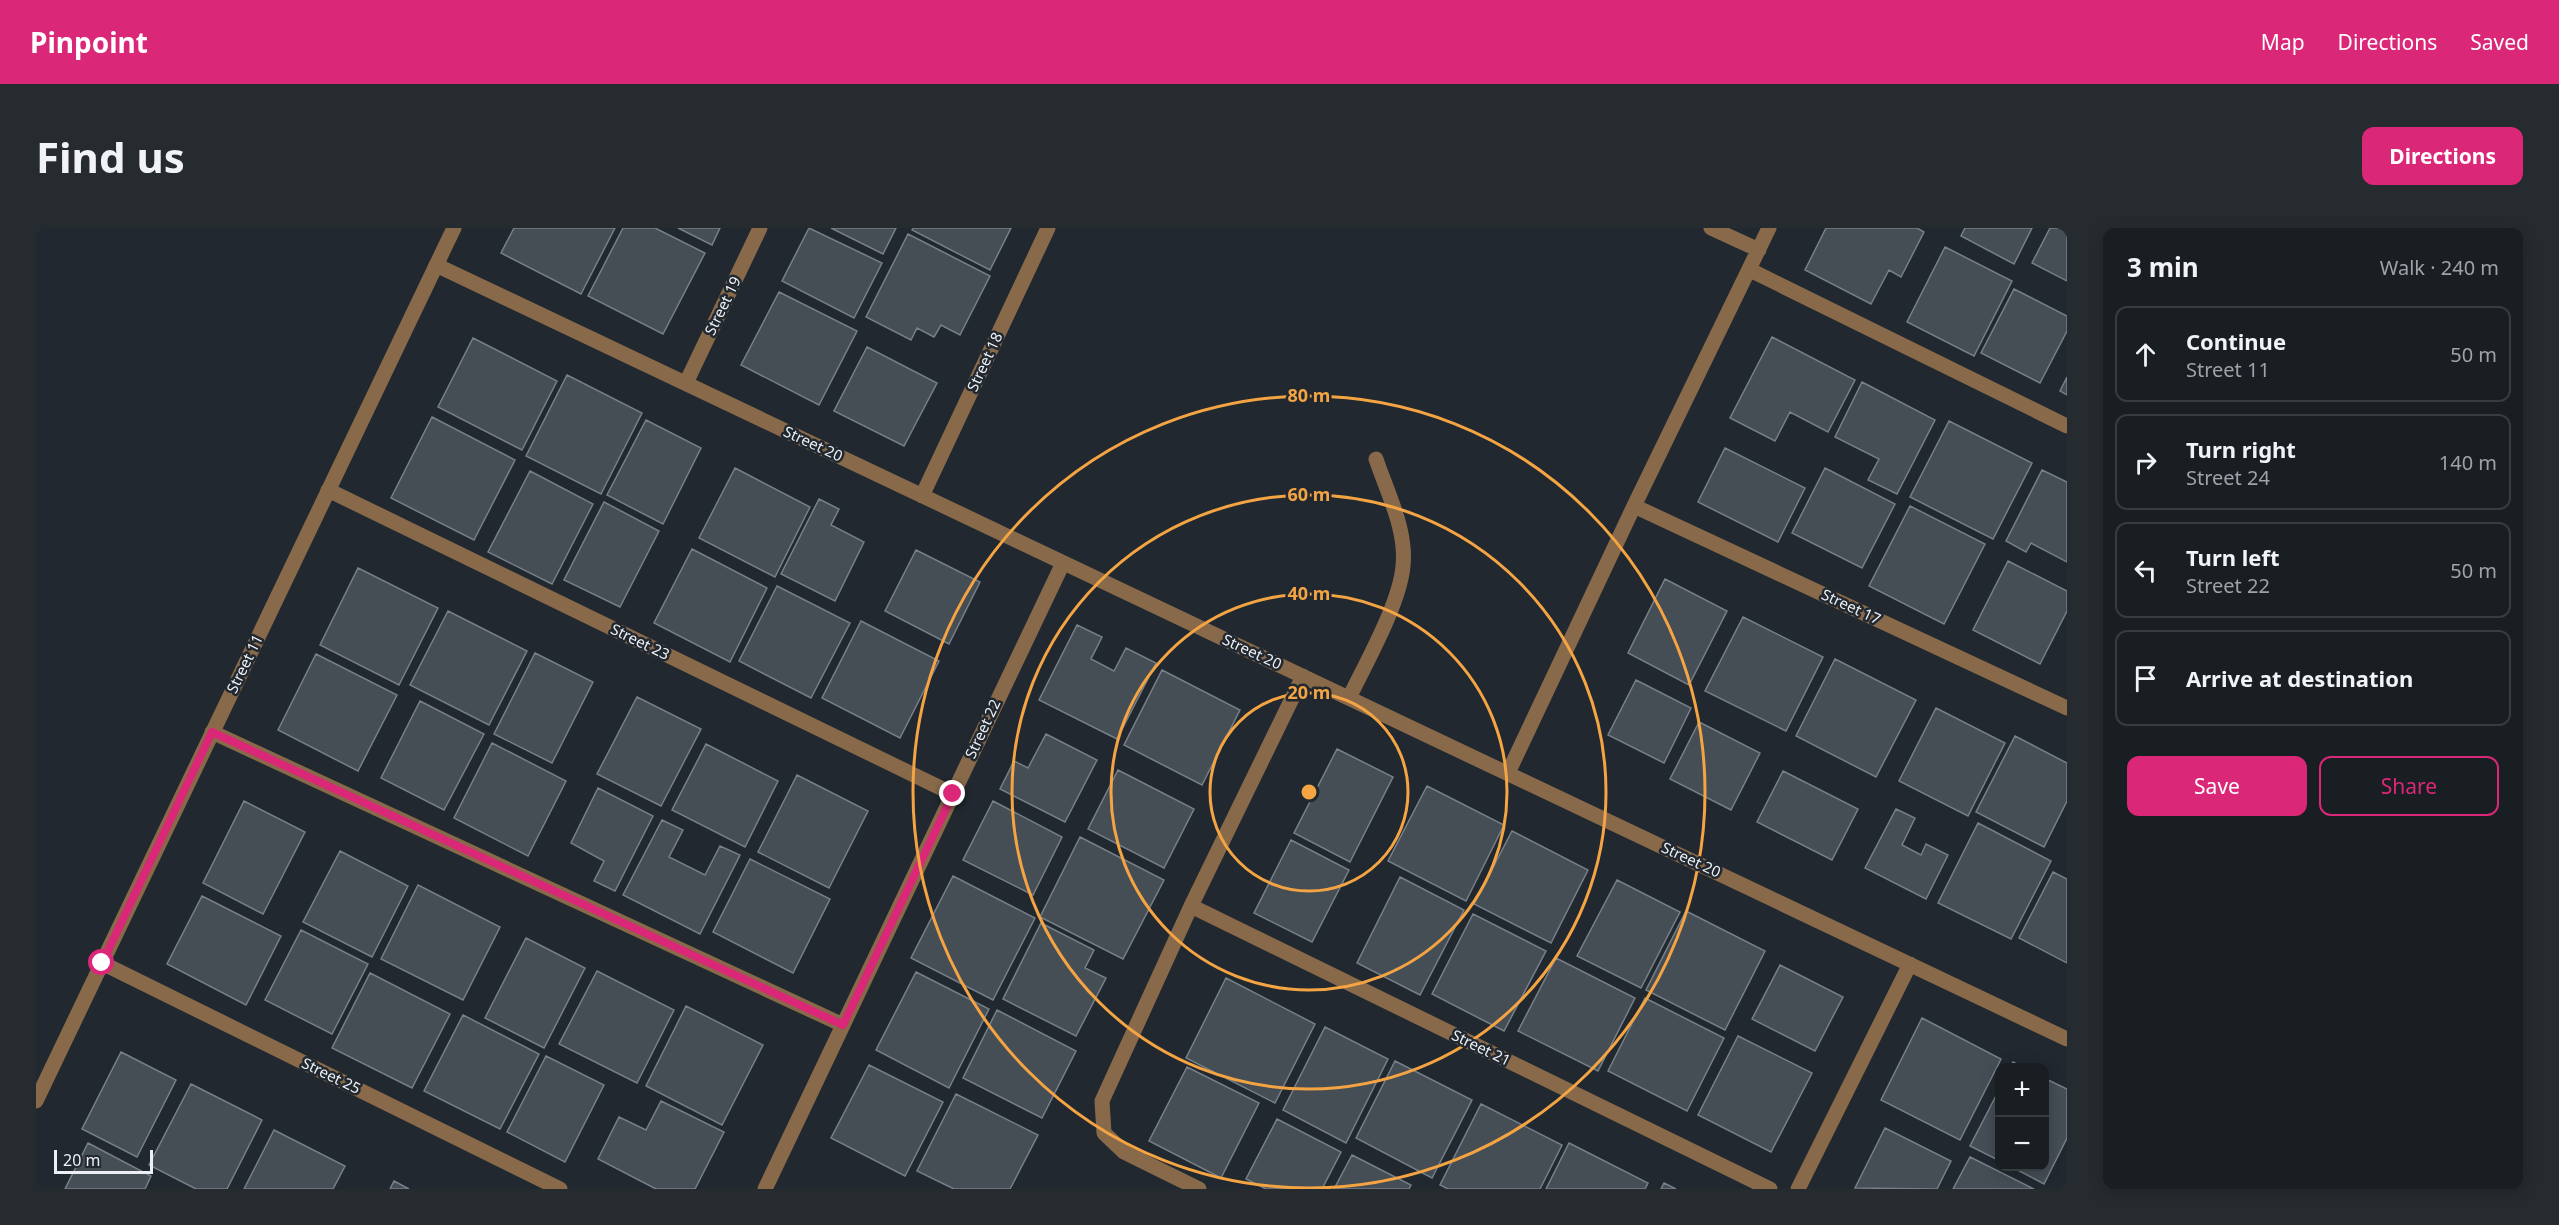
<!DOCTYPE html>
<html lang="en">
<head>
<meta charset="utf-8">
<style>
  :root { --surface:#191e23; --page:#262b30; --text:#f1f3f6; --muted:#9fa2a6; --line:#373c41; --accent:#db2777 }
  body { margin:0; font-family:"Noto Sans",sans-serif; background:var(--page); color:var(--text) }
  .controls { position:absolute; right:18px; bottom:18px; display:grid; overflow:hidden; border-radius:12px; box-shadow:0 3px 15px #0003 }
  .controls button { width:54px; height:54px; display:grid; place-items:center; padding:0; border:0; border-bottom:2px solid var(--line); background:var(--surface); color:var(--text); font:30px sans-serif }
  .scale { position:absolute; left:18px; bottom:15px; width:99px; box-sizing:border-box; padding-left:6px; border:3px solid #ecf0f5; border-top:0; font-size:16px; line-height:21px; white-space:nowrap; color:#ecf0f5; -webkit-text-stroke:4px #21282f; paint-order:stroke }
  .stop { position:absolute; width:18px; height:18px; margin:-14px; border:4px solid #db2777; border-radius:50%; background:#fff }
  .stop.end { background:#db2777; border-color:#fff; box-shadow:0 2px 6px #0008 }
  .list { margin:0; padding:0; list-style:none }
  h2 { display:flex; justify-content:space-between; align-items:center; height:78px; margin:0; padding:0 24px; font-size:26px }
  h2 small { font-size:20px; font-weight:400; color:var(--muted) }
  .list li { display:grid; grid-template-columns:39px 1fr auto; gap:18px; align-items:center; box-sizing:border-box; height:96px; margin:0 12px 12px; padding:0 12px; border:2px solid var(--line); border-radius:12px }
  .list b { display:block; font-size:22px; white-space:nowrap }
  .list p { margin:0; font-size:20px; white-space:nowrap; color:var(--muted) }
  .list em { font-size:20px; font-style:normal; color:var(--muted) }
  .actions { display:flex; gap:12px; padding:18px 24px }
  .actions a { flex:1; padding:14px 0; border:2px solid var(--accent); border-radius:12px; text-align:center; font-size:21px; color:var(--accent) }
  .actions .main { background:var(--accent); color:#fff }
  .icon { flex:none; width:33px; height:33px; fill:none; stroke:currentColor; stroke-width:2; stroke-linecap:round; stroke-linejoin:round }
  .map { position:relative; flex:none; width:2031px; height:961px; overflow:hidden; border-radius:12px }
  header { display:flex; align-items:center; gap:36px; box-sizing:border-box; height:84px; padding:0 30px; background:var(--accent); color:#fff }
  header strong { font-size:28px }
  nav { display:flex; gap:33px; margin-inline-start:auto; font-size:21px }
  .intro { display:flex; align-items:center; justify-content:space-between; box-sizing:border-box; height:144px; padding:0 36px }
  h1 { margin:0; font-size:42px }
  .button { padding:15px 27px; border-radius:12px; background:var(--accent); color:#fff; font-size:21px; font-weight:700 }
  main { display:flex; gap:36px; padding:0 36px }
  aside { flex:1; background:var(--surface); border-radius:12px; box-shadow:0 3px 15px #0003 }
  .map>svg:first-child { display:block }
</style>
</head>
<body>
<header>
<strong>Pinpoint</strong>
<nav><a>Map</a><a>Directions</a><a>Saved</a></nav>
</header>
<div class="intro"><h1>Find us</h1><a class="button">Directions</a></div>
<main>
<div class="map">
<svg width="2031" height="961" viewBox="0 0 2031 961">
  <rect width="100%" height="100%" fill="#21282f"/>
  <path fill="#454d55" stroke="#778089" stroke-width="1.5" d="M 478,0 L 579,0 L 545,66 L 465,25 Z
    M 587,0 L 619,0 L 669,25 L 627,106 L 552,68 Z
    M 642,0 L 684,0 L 676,17 Z
    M 773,0 L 846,35 L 818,90 L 746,53 Z
    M 795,0 L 860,0 L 847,26 Z
    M 877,0 L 975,0 L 954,42 L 876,2 Z
    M 1790,0 L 1881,0 L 1888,4 L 1865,49 L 1853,42 L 1835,76 L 1769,42 Z
    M 1929,0 L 1996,0 L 1978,36 L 1925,8 Z
    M 2014,0 L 2031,0 L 2031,53 L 1996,35 Z
    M 872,6 L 954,48 L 924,107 L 905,97 L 898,109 L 881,100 L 875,112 L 830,89 Z
    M 1909,19 L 1976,53 L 1938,128 L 1871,94 Z
    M 1978,61 L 2031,88 L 2031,103 L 2004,155 L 1945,125 Z
    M 743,64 L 821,103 L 783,177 L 705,137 Z
    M 1736,109 L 1819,152 L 1792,204 L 1754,184 L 1739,213 L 1694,190 Z
    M 437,110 L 521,153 L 486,222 L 402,179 Z
    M 831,119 L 901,155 L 868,218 L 798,183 Z
    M 531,147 L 606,185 L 565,266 L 490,228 Z
    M 2031,149 L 2031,167 L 2024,163 Z
    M 1826,154 L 1899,192 L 1861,266 L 1832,252 L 1843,231 L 1799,209 Z
    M 396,189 L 479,232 L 438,312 L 355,270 Z
    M 610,192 L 665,220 L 627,296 L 571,267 Z
    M 1913,193 L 1996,235 L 1957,311 L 1874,269 Z
    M 1689,220 L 1769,260 L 1742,314 L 1662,274 Z
    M 699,240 L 774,279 L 739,349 L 663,310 Z
    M 1789,240 L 1859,276 L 1826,340 L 1756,305 Z
    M 2006,242 L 2031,254 L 2031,334 L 1995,315 L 1990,324 L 1970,313 Z
    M 494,243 L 557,276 L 516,356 L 452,324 Z
    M 783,271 L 803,281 L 795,297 L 828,314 L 799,373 L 745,346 Z
    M 568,274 L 623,303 L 584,379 L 528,352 Z
    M 1874,278 L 1949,316 L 1908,396 L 1833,358 Z
    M 656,321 L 731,360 L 694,434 L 618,395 Z
    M 880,322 L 944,354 L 913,416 L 849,383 Z
    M 1972,333 L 2031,363 L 2031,383 L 2004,436 L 1937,402 Z
    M 322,340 L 402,380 L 363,457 L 284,417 Z
    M 1629,351 L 1691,383 L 1653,457 L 1592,425 Z
    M 741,358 L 814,395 L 775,470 L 703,433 Z
    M 412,383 L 491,423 L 453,497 L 374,457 Z
    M 1707,389 L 1787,429 L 1750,503 L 1669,463 Z
    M 825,393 L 903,433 L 864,510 L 786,470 Z
    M 1041,397 L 1066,409 L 1055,431 L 1078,443 L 1090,420 L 1120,435 L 1081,511 L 1003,472 Z
    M 499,425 L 557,454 L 516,535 L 458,506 Z
    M 280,426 L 361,467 L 322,543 L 242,502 Z
    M 1799,431 L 1880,472 L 1840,549 L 1760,508 Z
    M 1126,442 L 1204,482 L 1166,557 L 1088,517 Z
    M 1600,452 L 1655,480 L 1628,535 L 1572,507 Z
    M 601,469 L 665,501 L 625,578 L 561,546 Z
    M 384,473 L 448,506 L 408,582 L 345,550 Z
    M 1900,480 L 1969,515 L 1932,588 L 1863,553 Z
    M 1663,494 L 1724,525 L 1695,582 L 1634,551 Z
    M 1010,506 L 1061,532 L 1029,594 L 964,561 L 978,533 L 992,540 Z
    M 1979,508 L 2031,535 L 2031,573 L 2008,619 L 1940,584 Z
    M 456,515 L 530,553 L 492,628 L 418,590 Z
    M 670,516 L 742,553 L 709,619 L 636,582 Z
    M 1301,521 L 1357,549 L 1314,634 L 1258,605 Z
    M 1082,542 L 1158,581 L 1128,640 L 1052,601 Z
    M 1747,543 L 1822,581 L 1796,632 L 1721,594 Z
    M 761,547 L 832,583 L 793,660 L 722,624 Z
    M 1391,558 L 1468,597 L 1430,673 L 1352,633 Z
    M 562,560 L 617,588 L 579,663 L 558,653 L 568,633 L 535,615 Z
    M 208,573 L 269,604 L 227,686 L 167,655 Z
    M 957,573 L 1026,609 L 997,667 L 927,632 Z
    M 1860,581 L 1879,590 L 1866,617 L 1885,627 L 1890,616 L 1912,627 L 1890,671 L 1829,640 Z
    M 626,592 L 647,602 L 633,629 L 669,647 L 684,618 L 704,627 L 664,706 L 587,667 Z
    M 1942,595 L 2015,633 L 1975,711 L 1902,675 Z
    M 1476,603 L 1552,642 L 1515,715 L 1438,676 Z
    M 1044,609 L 1128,652 L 1087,731 L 1004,689 Z
    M 1255,612 L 1313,642 L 1276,714 L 1218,685 Z
    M 304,623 L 372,658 L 336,729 L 267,694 Z
    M 714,631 L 794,671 L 757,745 L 677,704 Z
    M 2017,644 L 2031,651 L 2031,735 L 1983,710 Z
    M 917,648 L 999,690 L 957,772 L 875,730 Z
    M 1364,649 L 1428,682 L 1384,767 L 1321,735 Z
    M 1581,652 L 1644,684 L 1605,760 L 1541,728 Z
    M 382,657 L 464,699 L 427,772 L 345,731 Z
    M 166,668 L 245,708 L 210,777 L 131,736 Z
    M 1650,683 L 1729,723 L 1689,802 L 1610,762 Z
    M 1437,686 L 1510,723 L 1468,803 L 1396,766 Z
    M 1005,695 L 1058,722 L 1049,740 L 1070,750 L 1040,808 L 967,771 Z
    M 265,702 L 332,736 L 296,806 L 229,772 Z
    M 490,710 L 549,740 L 508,820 L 449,790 Z
    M 1520,730 L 1599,770 L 1562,843 L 1482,803 Z
    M 1744,737 L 1807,769 L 1779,823 L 1716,791 Z
    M 561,743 L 638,782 L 601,855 L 523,816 Z
    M 880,744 L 953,781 L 913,860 L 840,822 Z
    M 334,745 L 414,786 L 376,860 L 296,820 Z
    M 1190,750 L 1279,796 L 1239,875 L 1150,830 Z
    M 1609,770 L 1688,810 L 1651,883 L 1572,843 Z
    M 650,778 L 727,817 L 686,897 L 610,858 Z
    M 961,782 L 1040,823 L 1006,890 L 927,850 Z
    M 427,787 L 503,826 L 464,901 L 388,863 Z
    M 1886,790 L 1965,831 L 1924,912 L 1845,872 Z
    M 1289,799 L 1352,831 L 1310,915 L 1247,882 Z
    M 1702,808 L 1776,845 L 1735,924 L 1662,887 Z
    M 85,824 L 140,852 L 101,929 L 46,901 Z
    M 510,828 L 568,857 L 529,934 L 471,904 Z
    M 1359,833 L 1436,872 L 1396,950 L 1320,910 Z
    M 1977,834 L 1988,840 L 1974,840 Z
    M 833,837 L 907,874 L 869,948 L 795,910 Z
    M 1151,839 L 1223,875 L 1185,950 L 1113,913 Z
    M 2008,850 L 2031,861 L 2031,910 L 2008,956 L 1974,938 L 2008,938 Z
    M 155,856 L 226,892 L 191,961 L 160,961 L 113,937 Z
    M 1964,860 L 1964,933 L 1934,918 Z
    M 920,866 L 1002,907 L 974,961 L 918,961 L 881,943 Z
    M 625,873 L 688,904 L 659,961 L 620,961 L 562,931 L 583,889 L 610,902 Z
    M 1445,876 L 1526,917 L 1504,961 L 1412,961 L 1404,957 Z
    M 1241,891 L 1305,924 L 1286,961 L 1230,961 L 1210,951 Z
    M 1849,900 L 1915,933 L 1901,961 L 1819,960 Z
    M 238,902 L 309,938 L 297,961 L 208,961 Z
    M 52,915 L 115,948 L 109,961 L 29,961 Z
    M 1533,915 L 1612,955 L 1609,961 L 1510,961 Z
    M 1316,927 L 1375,957 L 1373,961 L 1298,961 Z
    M 1934,929 L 1998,961 L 1917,961 Z
    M 358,953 L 373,961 L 354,961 Z
    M 1628,955 L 1640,961 L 1625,961 Z"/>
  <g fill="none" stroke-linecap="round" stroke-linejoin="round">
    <path stroke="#886a4a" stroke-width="15" d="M 1675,0 L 1723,22
      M 400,37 L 2031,811
      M 1714,42 L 2031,198
      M 650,155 L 724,0
      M 292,262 L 917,566
      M 886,268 L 1012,0
      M 1598,278 L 2031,480
      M 1313,470 C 1330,435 1364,375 1367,338 C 1371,302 1351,264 1340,231
      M 176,504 L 807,797
      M 1472,545 L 1598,278 L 1733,0
      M 1155,678 L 1734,961
      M 66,735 L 524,961
      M 0,873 L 418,0
      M 729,961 L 1027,335
      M 1163,961 L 1088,924 L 1068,905 L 1066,873 L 1155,678 L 1267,448
      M 1762,961 L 1874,736"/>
  </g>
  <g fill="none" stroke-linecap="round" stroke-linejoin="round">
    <path stroke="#db2777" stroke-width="8" d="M 66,735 L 176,504 L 807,797 L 917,566"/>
  </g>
  <g fill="none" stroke="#f4a443" stroke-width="3">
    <circle cx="1273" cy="564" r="99"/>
    <circle cx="1273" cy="564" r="198"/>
    <circle cx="1273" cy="564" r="297"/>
    <circle cx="1273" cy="564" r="396"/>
  </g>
  <g text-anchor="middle" stroke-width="5" stroke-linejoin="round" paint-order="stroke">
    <g font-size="15" fill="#ecf0f5" stroke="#21282f">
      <text transform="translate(687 78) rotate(-64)" y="5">Street 19</text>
      <text transform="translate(949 134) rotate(-65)" y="5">Street 18</text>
      <text transform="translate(777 216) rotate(25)" y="5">Street 20</text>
      <text transform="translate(1815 379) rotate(25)" y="5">Street 17</text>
      <text transform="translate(604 414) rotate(26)" y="5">Street 23</text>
      <text transform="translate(1216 424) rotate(25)" y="5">Street 20</text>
      <text transform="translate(209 436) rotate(-64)" y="5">Street 11</text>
      <text transform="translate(947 501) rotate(-65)" y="5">Street 22</text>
      <text transform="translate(1655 632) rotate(25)" y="5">Street 20</text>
      <text transform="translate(1445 820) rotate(26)" y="5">Street 21</text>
      <text transform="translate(295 848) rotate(26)" y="5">Street 25</text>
    </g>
  </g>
  <circle cx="1273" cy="564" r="9" fill="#f4a443" stroke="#21282f" stroke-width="3"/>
  <g font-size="18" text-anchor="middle" font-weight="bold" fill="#f4a443" stroke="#21282f" stroke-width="5" stroke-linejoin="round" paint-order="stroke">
    <text x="1273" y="174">80 m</text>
    <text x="1273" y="273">60 m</text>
    <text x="1273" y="372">40 m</text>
    <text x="1273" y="471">20 m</text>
  </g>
</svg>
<div class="controls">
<button>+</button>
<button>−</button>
</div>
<div class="scale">20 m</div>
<div class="stop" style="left:66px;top:735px"></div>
<div class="stop end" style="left:917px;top:566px"></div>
</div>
<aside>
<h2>3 min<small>Walk · 240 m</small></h2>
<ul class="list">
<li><svg class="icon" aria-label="ahead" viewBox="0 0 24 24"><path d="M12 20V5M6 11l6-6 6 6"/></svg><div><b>Continue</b><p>Street 11</p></div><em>50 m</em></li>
<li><svg class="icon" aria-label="right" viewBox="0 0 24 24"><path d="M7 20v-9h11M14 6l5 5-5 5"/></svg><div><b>Turn right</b><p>Street 24</p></div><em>140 m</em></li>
<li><svg class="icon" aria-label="left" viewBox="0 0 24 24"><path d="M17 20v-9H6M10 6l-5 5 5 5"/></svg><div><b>Turn left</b><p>Street 22</p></div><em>50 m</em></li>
<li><svg class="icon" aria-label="arrive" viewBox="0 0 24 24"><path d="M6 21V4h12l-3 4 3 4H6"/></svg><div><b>Arrive at destination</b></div></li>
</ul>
<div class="actions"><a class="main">Save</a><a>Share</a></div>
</aside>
</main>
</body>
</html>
